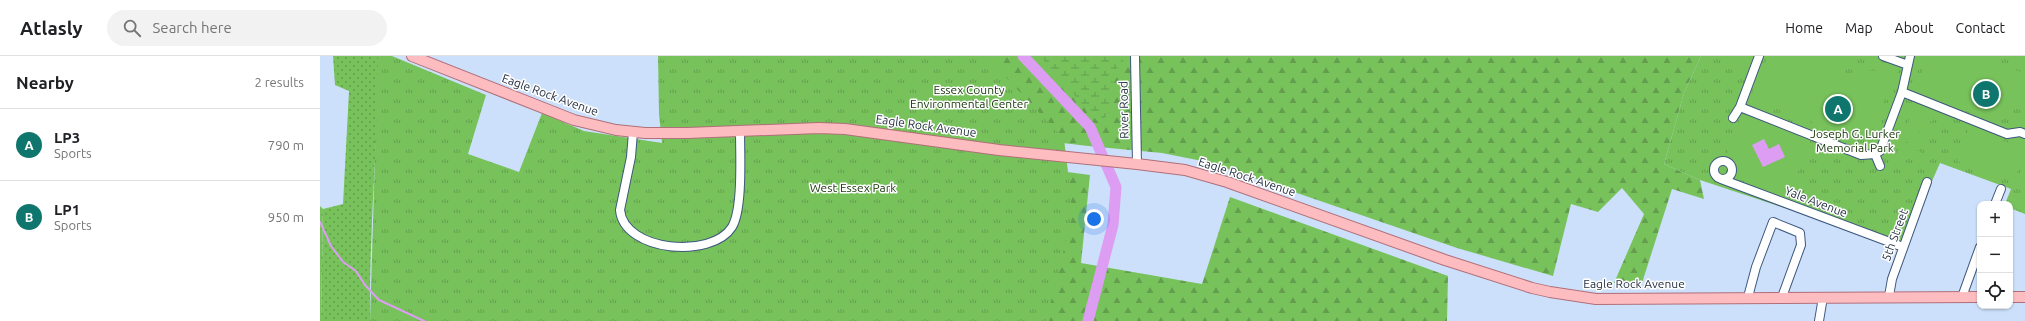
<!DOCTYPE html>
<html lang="en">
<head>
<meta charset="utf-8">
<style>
  :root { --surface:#fff; --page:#f2f2f2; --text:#202124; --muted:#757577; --line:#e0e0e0; --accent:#0f766e }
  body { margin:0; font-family:Ubuntu,sans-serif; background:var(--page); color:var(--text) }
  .controls { position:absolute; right:12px; bottom:12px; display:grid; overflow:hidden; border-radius:8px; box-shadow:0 1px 3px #0004 }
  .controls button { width:36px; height:36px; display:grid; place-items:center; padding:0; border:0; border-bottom:1px solid var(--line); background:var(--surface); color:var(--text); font:20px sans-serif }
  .you { position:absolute; left:774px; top:163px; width:14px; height:14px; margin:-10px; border:3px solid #fff; border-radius:50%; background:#1a73e8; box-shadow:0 0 0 6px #1a73e833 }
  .badge { display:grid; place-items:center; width:26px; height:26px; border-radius:50%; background:var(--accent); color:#fff; font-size:13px; font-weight:700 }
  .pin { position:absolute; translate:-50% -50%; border:2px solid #fff; box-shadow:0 1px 4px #0006 }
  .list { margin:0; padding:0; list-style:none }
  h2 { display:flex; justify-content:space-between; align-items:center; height:52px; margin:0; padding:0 16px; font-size:17px }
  h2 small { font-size:13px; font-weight:400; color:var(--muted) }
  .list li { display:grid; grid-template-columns:26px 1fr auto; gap:12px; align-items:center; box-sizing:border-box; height:72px; padding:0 16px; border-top:1px solid var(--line) }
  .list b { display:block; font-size:15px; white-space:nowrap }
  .list p { margin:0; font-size:13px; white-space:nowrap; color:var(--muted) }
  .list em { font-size:13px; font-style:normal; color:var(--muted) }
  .icon { flex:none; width:22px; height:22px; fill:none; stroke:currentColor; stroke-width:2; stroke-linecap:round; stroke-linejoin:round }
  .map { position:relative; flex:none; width:1705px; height:265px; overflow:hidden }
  header { display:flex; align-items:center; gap:24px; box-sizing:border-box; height:56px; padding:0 20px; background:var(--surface); border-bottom:1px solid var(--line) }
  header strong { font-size:19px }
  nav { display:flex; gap:22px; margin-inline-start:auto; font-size:14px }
  .search { width:280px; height:36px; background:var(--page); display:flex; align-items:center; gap:10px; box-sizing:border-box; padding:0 14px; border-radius:22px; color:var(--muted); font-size:15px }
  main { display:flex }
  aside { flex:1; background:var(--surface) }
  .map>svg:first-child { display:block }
</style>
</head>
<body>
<header>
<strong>Atlasly</strong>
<div class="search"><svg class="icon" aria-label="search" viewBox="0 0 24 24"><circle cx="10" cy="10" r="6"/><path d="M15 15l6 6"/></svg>Search here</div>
<nav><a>Home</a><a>Map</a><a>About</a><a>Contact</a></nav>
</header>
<main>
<aside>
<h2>Nearby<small>2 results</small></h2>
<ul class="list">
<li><span class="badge">A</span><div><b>LP3</b><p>Sports</p></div><em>790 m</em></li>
<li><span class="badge">B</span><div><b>LP1</b><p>Sports</p></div><em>950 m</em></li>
</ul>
</aside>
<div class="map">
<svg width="1705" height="265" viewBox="0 0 1705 265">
  <defs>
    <pattern id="grass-dots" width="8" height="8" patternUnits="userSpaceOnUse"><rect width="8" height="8" fill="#78c25c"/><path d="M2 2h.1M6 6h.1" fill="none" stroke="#629e4e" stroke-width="1.8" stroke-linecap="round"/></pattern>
    <pattern id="forest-firs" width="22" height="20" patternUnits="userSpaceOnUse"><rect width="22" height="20" fill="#78c25c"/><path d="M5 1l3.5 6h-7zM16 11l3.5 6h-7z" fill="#629e4e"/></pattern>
    <pattern id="wetland-marsh" width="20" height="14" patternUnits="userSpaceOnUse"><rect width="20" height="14" fill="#78c25c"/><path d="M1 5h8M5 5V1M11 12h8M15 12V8" fill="none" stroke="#629e4e"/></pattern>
    <pattern id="park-tufts" width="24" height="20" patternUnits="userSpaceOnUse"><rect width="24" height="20" fill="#78c25c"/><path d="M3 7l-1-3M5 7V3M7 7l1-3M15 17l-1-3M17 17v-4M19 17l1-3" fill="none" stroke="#629e4e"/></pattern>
  </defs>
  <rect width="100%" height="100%" fill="#cde0fb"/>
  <path fill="url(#grass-dots)" d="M 13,0 L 60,0 C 57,88 49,177 50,265 L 1,265 L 3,153 L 23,148 L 29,35 L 15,29 Z"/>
  <path fill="url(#forest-firs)" d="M 592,0 L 1381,0 L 1364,37 L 1344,108 L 1380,124 L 1384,143 L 1352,133 L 1322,227 L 1294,227 L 1324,158 L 1302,132 L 1278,156 L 1251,148 L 1233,220 L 1137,192 L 887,106 L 842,97 L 768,90 L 575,67 Z
    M 511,85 L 770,119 L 761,207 L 882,228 L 910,141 L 1128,220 L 1127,265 L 507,265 Z"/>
  <path fill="url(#wetland-marsh)" d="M 720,0 L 804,0 L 804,4 L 794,16 L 789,56 L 780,68 Z
    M 0,150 L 3,153 L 1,265 L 0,265 Z"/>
  <path fill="url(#park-tufts)" d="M 58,0 L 72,0 L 166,39 L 148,98 L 199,116 L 222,57 L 264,75 L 342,87 L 339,58 L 338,0 L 666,0 L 744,83 L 753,157 L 726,265 L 50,265 Z
    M 1381,0 L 1705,0 L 1705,158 L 1690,152 L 1690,148 L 1685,148 L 1691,133 L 1620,107 L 1583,191 L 1380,124 L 1344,108 L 1364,37 Z"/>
  <path fill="#78c25c" d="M 1405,0 L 1431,0 L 1427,10 L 1404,2 Z
    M 1448,0 L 1520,0 L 1532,5 L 1518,19 L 1523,21 L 1548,15 L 1579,13 L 1546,85 L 1471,59 L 1471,57 L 1449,47 L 1435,47 L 1437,42 L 1431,40 Z
    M 1608,0 L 1652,0 L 1666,5 L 1659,16 L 1670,12 L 1672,8 L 1705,17 L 1705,29 L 1698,44 L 1694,43 L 1683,64 L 1658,54 L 1656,59 L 1619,44 L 1620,39 L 1594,37 Z
    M 1595,49 L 1616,57 L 1612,66 L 1591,58 Z
    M 1425,57 L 1491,83 L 1468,142 L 1419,123 C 1412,113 1419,109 1406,100 L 1421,60 Z
    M 1590,62 L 1611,70 L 1607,79 L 1586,72 Z
    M 1649,72 L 1705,93 L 1694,126 L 1637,105 Z
    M 1585,75 L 1606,83 L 1602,92 L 1582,84 Z
    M 1580,88 L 1601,96 L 1597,105 L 1577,97 Z"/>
  <path fill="#dd9df2" d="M 1444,83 L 1449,93 L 1459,88 L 1465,101 L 1443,111 L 1432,89 Z"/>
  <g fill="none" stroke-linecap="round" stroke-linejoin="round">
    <path stroke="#dd9df2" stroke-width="2" d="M 0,166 L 11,190 L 23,206 L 36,215 L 45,229 L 59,244 L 104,265"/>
    <path stroke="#dd9df2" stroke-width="11" d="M 703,0 L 770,71 L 796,131 L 793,169 L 768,265"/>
    <defs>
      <path id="minor" d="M 815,0 L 817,108
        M 1439,0 L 1420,51 L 1541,99 L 1555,98 L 1560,95 L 1582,36 L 1590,0
        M 1563,0 L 1588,9
        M 1582,36 L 1687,78 L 1700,76 L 1705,78
        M 1413,62 L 1420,51
        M 313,76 L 311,101 L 300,154 C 304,196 392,203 412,171 C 423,153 420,98 420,75
        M 1555,98 L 1560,110
        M1394 114a9 9 0 1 1 18 0a9 9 0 1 1-18 0Z
        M 1401,123 L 1583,191
        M 1675,148 L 1681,133
        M 1569,240 L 1572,223 L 1607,126
        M 1428,241 L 1436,211 L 1453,166 L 1480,177 L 1481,189 L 1462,241
        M 1642,241 L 1660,191
        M 1499,265 L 1503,241"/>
      <path id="major" d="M 92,0 L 254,64 L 296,74 L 325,77 L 367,77 L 499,72 L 525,73 L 679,94 L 817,108 L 865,114 L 907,126 L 1125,204 L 1212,232 L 1230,236 L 1276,243 L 1660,241
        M 1690,241 L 1705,241"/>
    </defs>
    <use href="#minor" stroke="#3e587e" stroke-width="10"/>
    <use href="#major" stroke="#b06f79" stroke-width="12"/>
    <use href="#minor" stroke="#fff" stroke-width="8"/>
    <use href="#major" stroke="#fdbdc0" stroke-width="10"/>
  </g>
  <g text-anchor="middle" stroke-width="3" stroke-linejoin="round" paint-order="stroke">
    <g font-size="12" fill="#163508" stroke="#fff">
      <text x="649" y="38">Essex County<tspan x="649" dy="14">Environmental Center</tspan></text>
      <text x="1535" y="82">Joseph G. Lurker<tspan x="1535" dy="14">Memorial Park</tspan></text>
      <text x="533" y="136">West Essex Park</text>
    </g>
    <g font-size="12" fill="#253142" stroke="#fff">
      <text transform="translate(230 39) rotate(20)" y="4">Eagle Rock Avenue</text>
      <text transform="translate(804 54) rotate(-91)" y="4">River Road</text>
      <text transform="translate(606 70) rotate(8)" y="4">Eagle Rock Avenue</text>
      <text transform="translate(927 121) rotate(18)" y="4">Eagle Rock Avenue</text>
      <text transform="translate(1496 146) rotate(21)" y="4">Yale Avenue</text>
      <text transform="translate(1575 179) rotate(-70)" y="4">5th Street</text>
      <text x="1314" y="232">Eagle Rock Avenue</text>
    </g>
  </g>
</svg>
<div class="controls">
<button>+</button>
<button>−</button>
<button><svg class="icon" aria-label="locate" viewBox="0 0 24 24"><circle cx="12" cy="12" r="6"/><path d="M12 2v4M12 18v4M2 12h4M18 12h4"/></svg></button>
</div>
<div class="you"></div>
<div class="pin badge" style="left:1518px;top:53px">A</div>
<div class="pin badge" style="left:1666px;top:38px">B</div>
</div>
</main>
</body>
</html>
